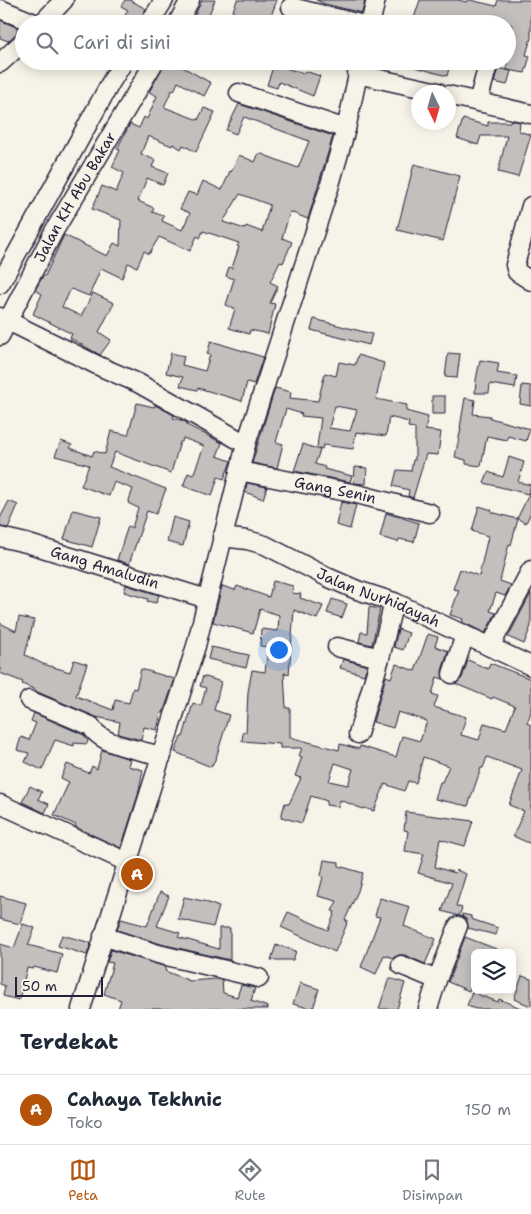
<!DOCTYPE html>
<html lang="id">
<head>
<meta charset="utf-8">
<style>
  :root { --surface:#fff; --page:#f6f6f7; --text:#1f2937; --muted:#747a83; --line:#e0e1e3; --accent:#b45309 }
  body { margin:0; font-family:"Shantell Sans",sans-serif; background:var(--page); color:var(--text) }
  .controls { position:absolute; right:15px; bottom:15px; display:grid; overflow:hidden; border-radius:8px; box-shadow:0 2px 12px #0003 }
  .controls button { width:45px; height:45px; display:grid; place-items:center; padding:0; border:0; border-bottom:1px solid var(--line); background:var(--surface); color:var(--text); font:25px sans-serif }
  .compass { position:absolute; left:411px; top:85px; width:45px; height:45px; border-radius:50%; background:var(--surface); box-shadow:0 2px 12px #0003; rotate:175deg }
  .scale { position:absolute; left:15px; bottom:12px; width:88px; box-sizing:border-box; padding-left:5px; border:2px solid #22223b; border-top:0; font-size:14px; line-height:18px; white-space:nowrap; color:#22223b; -webkit-text-stroke:4px #f7f3e8; paint-order:stroke }
  .you { position:absolute; left:278px; top:649px; width:18px; height:18px; margin:-12px; border:4px solid #fff; border-radius:50%; background:#1a73e8; box-shadow:0 0 0 8px #1a73e833 }
  .badge { display:grid; place-items:center; width:32px; height:32px; border-radius:50%; background:var(--accent); color:#fff; font-size:16px; font-weight:700 }
  .pin { position:absolute; translate:-50% -50%; border:2px solid #fff; box-shadow:0 1px 5px #0006 }
  .list { margin:0; padding:0; list-style:none }
  h2 { display:flex; justify-content:space-between; align-items:center; height:65px; margin:0; padding:0 20px; font-size:21px }
  h2 small { font-size:16px; font-weight:400; color:var(--muted) }
  .list li { display:grid; grid-template-columns:32px 1fr auto; gap:15px; align-items:center; box-sizing:border-box; height:70px; padding:0 20px; border-top:1px solid var(--line) }
  .list b { display:block; font-size:19px; white-space:nowrap }
  .list p { margin:0; font-size:16px; white-space:nowrap; color:var(--muted) }
  .list em { font-size:16px; font-style:normal; color:var(--muted) }
  .icon { flex:none; width:28px; height:28px; fill:none; stroke:currentColor; stroke-width:2; stroke-linecap:round; stroke-linejoin:round }
  .map { position:relative; flex:none; width:531px; height:1009px; overflow:hidden }
  .search { position:absolute; background:var(--surface); box-shadow:0 2px 12px #0003; left:15px; right:15px; top:15px; height:55px; display:flex; align-items:center; gap:12px; box-sizing:border-box; padding:0 18px; border-radius:28px; color:var(--muted); font-size:19px }
  .sheet { height:135px; background:var(--surface) }
  nav { display:flex; justify-content:space-around; align-items:center; box-sizing:border-box; height:70px; border-top:1px solid var(--line); background:var(--surface); font-size:14px; color:var(--muted) }
  nav a { display:grid; justify-items:center; gap:2px }
  nav .on { color:var(--accent) }
  .map>svg:first-child { display:block }
</style>
</head>
<body>
<div class="map">
<svg width="531" height="1009" viewBox="0 0 531 1009">
  <rect width="100%" height="100%" fill="#f7f3e8"/>
  <filter id="ink" filterUnits="userSpaceOnUse"><feTurbulence type="fractalNoise" baseFrequency=".02" numOctaves="2"/><feDisplacementMap in="SourceGraphic" scale="10" xChannelSelector="R" yChannelSelector="G"/><feConvolveMatrix kernelMatrix="1 2 1 2 8 2 1 2 1" color-interpolation-filters="sRGB"/></filter>
  <g filter="url(#ink)">
    <path fill="#c2bfbd" stroke="#22223b" fill-rule="evenodd" d="M 125,0 L 130,0 L 146,9 L 138,24 L 120,24 L 128,10 L 121,6 Z
      M 202,0 L 215,0 L 205,24 L 193,19 Z
      M 237,0 L 277,0 L 268,24 L 228,24 Z
      M 316,0 L 365,0 L 362,13 L 325,4 Z
      M 420,0 L 458,0 L 467,2 L 467,0 L 470,0 L 496,6 L 498,0 L 531,0 L 531,38 L 526,55 L 530,56 L 525,73 L 507,70 L 507,39 L 512,25 L 490,18 L 488,24 L 412,24 Z
      M 0,20 L 18,28 L 16,34 L 8,41 L 0,38 Z
      M 166,61 L 172,61 L 211,83 L 204,96 L 178,82 L 174,91 L 172,90 L 164,107 L 198,120 L 204,108 L 215,112 L 196,152 L 183,145 L 181,149 L 173,144 L 172,146 L 148,136 L 141,154 L 155,160 L 152,167 L 168,173 L 163,185 L 147,178 L 138,201 L 154,208 L 152,212 L 164,216 L 162,221 L 182,230 L 190,213 L 180,209 L 188,192 L 197,195 L 203,181 L 222,190 L 230,171 L 231,172 L 239,155 L 255,162 L 259,153 L 298,168 L 309,141 L 244,117 L 236,134 L 226,130 L 239,104 L 333,136 L 308,219 L 290,212 L 282,238 L 292,242 L 283,263 L 280,262 L 270,282 L 278,286 L 270,303 L 275,304 L 268,334 L 250,330 L 249,334 L 229,328 L 235,309 L 226,305 L 234,279 L 226,276 L 229,267 L 232,268 L 239,247 L 237,246 L 239,243 L 203,231 L 200,238 L 197,236 L 190,251 L 159,237 L 149,254 L 144,251 L 137,267 L 128,263 L 122,278 L 101,268 L 89,296 L 71,289 L 62,307 L 81,316 L 93,293 L 114,303 L 99,332 L 111,340 L 100,355 L 70,338 L 72,334 L 33,314 L 42,294 L 35,290 L 43,276 L 45,276 L 64,235 L 107,256 L 114,243 L 120,246 L 121,220 L 92,209 L 102,186 L 116,192 L 124,173 L 112,167 L 120,150 L 117,149 L 130,124 L 139,128 L 144,117 L 147,119 L 157,96 L 149,92 ZM 240,194 L 270,205 L 262,232 L 246,226 L 245,229 L 223,222 Z
      M 322,61 L 349,61 L 347,71 L 322,66 Z
      M 404,61 L 451,61 L 447,76 L 404,64 Z
      M 274,64 L 304,74 L 305,71 L 320,76 L 313,96 L 279,82 L 277,88 L 267,85 Z
      M 498,68 L 511,71 L 507,85 L 494,82 Z
      M 463,119 L 488,126 L 488,122 L 510,122 L 511,120 L 520,122 L 519,131 L 531,135 L 518,177 L 498,172 L 507,136 L 481,136 L 478,145 L 457,138 Z
      M 414,164 L 460,176 L 443,241 L 397,230 Z
      M 314,319 L 372,334 L 369,345 L 311,330 Z
      M 211,341 L 263,357 L 254,384 L 247,382 L 242,401 L 198,388 L 197,390 L 180,386 L 183,377 L 166,373 L 171,353 L 184,356 L 182,365 L 205,371 L 210,355 L 207,354 Z
      M 448,353 L 460,354 L 457,378 L 445,377 Z
      M 358,355 L 384,363 L 376,399 L 407,405 L 406,411 L 428,417 L 425,430 L 441,432 L 438,455 L 426,454 L 413,498 L 408,496 L 409,490 L 393,486 L 397,470 L 411,471 L 413,460 L 415,460 L 415,428 L 408,427 L 409,422 L 389,417 L 386,436 L 356,432 L 353,449 L 323,445 L 322,449 L 317,447 L 321,418 L 301,416 L 302,414 L 286,409 L 276,442 L 283,444 L 277,468 L 252,463 L 275,388 L 291,392 L 290,398 L 318,401 L 325,373 L 336,376 L 339,362 L 355,365 ZM 335,406 L 357,410 L 350,431 L 329,428 Z
      M 480,360 L 499,363 L 497,373 L 517,376 L 515,388 L 490,384 L 489,393 L 475,393 L 476,380 Z
      M 522,385 L 531,386 L 531,406 L 520,404 Z
      M 432,396 L 445,396 L 445,414 L 432,414 Z
      M 465,398 L 475,400 L 473,414 L 490,416 L 490,418 L 530,429 L 526,441 L 508,436 L 507,440 L 487,436 L 481,466 L 466,464 L 466,460 L 455,457 L 461,428 L 460,428 Z
      M 137,403 L 154,407 L 155,405 L 174,415 L 173,418 L 184,421 L 187,423 L 187,425 L 222,443 L 217,456 L 231,461 L 224,479 L 218,477 L 212,496 L 183,486 L 188,473 L 193,475 L 195,470 L 204,446 L 183,438 L 182,442 L 180,442 L 171,473 L 115,452 L 109,467 L 166,489 L 156,514 L 147,511 L 129,564 L 117,560 L 128,526 L 132,528 L 138,508 L 128,503 L 133,489 L 114,482 L 109,496 L 81,486 L 89,465 L 55,456 L 61,441 L 72,445 L 70,448 L 92,456 L 94,451 L 105,454 L 111,431 L 128,435 Z
      M 303,444 L 320,450 L 315,464 L 325,467 L 324,469 L 352,476 L 350,482 L 294,471 Z
      M 509,457 L 524,462 L 518,482 L 531,485 L 528,494 L 484,483 L 488,472 L 503,477 Z
      M 355,467 L 367,468 L 366,484 L 354,483 Z
      M 247,483 L 267,487 L 263,499 L 245,492 Z
      M 531,490 L 531,512 L 526,523 L 518,519 L 511,545 L 509,544 L 500,581 L 511,585 L 505,596 L 496,593 L 490,611 L 496,613 L 485,633 L 462,622 L 463,619 L 450,615 L 459,590 L 453,589 L 460,569 L 479,576 L 488,536 L 472,531 L 479,506 L 492,510 L 491,512 L 517,519 Z
      M 9,501 L 18,505 L 8,528 L 0,527 L 0,518 Z
      M 341,502 L 356,505 L 350,529 L 336,525 Z
      M 73,510 L 101,517 L 92,547 L 64,539 Z
      M 386,513 L 419,523 L 414,542 L 399,539 L 398,542 L 380,537 Z
      M 173,517 L 189,522 L 183,546 L 167,542 Z
      M 273,581 L 293,586 L 292,593 L 301,594 L 300,598 L 323,606 L 317,619 L 294,610 L 289,674 L 284,673 L 286,708 L 290,708 L 290,737 L 292,737 L 293,738 L 339,750 L 340,744 L 359,749 L 360,746 L 396,757 L 402,736 L 420,741 L 427,721 L 398,712 L 393,728 L 373,722 L 386,676 L 391,678 L 396,664 L 415,671 L 428,634 L 438,637 L 435,646 L 448,651 L 442,671 L 443,679 L 437,677 L 432,694 L 438,696 L 434,707 L 466,717 L 461,735 L 479,740 L 484,723 L 506,729 L 515,706 L 493,697 L 492,699 L 456,684 L 462,678 L 468,660 L 488,669 L 490,663 L 531,679 L 531,712 L 527,723 L 531,725 L 531,844 L 513,836 L 524,811 L 509,805 L 522,770 L 487,757 L 483,768 L 481,768 L 468,806 L 435,799 L 440,782 L 442,782 L 449,766 L 423,757 L 416,783 L 408,781 L 404,791 L 385,784 L 374,811 L 364,808 L 363,809 L 340,800 L 339,807 L 326,805 L 327,801 L 311,796 L 302,823 L 281,817 L 285,803 L 289,804 L 301,778 L 295,776 L 302,757 L 299,756 L 302,748 L 280,748 L 280,744 L 242,741 L 243,732 L 246,732 L 248,692 L 252,670 L 265,672 L 268,647 L 260,646 L 261,629 L 278,631 L 279,615 L 260,609 L 253,633 L 213,622 L 222,586 L 235,590 L 237,586 L 269,597 ZM 335,763 L 353,769 L 348,785 L 329,781 Z
      M 126,585 L 159,595 L 156,603 L 147,601 L 148,599 L 124,592 Z
      M 531,593 L 531,626 L 524,644 L 508,637 Z
      M 332,599 L 347,604 L 342,618 L 327,613 Z
      M 369,607 L 380,609 L 372,645 L 359,642 L 361,632 L 367,633 Z
      M 19,617 L 34,620 L 25,655 L 43,664 L 70,672 L 74,660 L 87,664 L 76,696 L 113,710 L 115,700 L 129,703 L 133,688 L 136,689 L 141,669 L 175,679 L 163,713 L 161,713 L 157,730 L 144,727 L 141,740 L 118,734 L 120,722 L 96,717 L 35,691 L 36,690 L 22,684 L 23,682 L 0,673 L 0,623 L 16,631 Z
      M 398,629 L 409,633 L 403,650 L 394,647 Z
      M 211,647 L 249,655 L 246,668 L 208,659 Z
      M 343,659 L 367,666 L 364,675 L 340,668 Z
      M 203,676 L 221,682 L 214,710 L 229,715 L 216,758 L 211,767 L 175,752 L 181,737 L 183,737 L 193,703 L 201,706 L 206,688 L 200,686 Z
      M 34,713 L 84,735 L 88,740 L 87,744 L 74,743 L 74,746 L 55,740 L 42,770 L 25,762 L 29,753 L 17,750 L 21,737 L 29,740 L 36,723 L 31,721 Z
      M 102,750 L 130,759 L 128,766 L 143,770 L 138,795 L 121,848 L 75,827 L 76,825 L 54,815 L 69,782 L 61,778 L 67,764 L 89,773 L 92,766 L 97,769 Z
      M 30,786 L 42,792 L 38,799 L 49,804 L 45,813 L 22,802 Z
      M 406,812 L 473,821 L 465,846 L 440,839 L 435,867 L 455,873 L 456,870 L 466,874 L 456,906 L 462,908 L 459,916 L 442,911 L 452,883 L 418,873 L 424,854 L 405,851 L 408,831 L 404,830 Z
      M 324,860 L 339,862 L 339,866 L 363,873 L 358,891 L 345,920 L 347,920 L 346,926 L 335,952 L 281,927 L 288,912 L 328,930 L 335,912 L 332,911 L 337,901 L 318,896 L 323,877 L 321,876 Z
      M 160,892 L 169,896 L 157,926 L 180,933 L 178,937 L 219,949 L 219,928 L 230,928 L 230,960 L 161,944 L 117,930 L 121,919 L 147,926 Z
      M 0,896 L 26,903 L 20,924 L 0,919 Z
      M 184,897 L 203,901 L 219,907 L 213,927 L 178,919 Z
      M 380,898 L 410,907 L 404,926 L 436,939 L 425,964 L 405,955 L 399,955 L 393,958 L 384,955 L 376,974 L 361,967 L 380,917 L 375,916 Z
      M 462,914 L 471,916 L 471,919 L 498,928 L 496,935 L 468,928 L 467,920 L 462,916 Z
      M 23,924 L 35,928 L 28,945 L 62,954 L 57,973 L 34,967 L 33,969 L 27,968 L 19,1000 L 3,996 L 5,986 L 0,984 L 0,944 L 14,948 Z
      M 62,935 L 91,943 L 87,955 L 58,946 Z
      M 465,937 L 504,952 L 475,953 L 475,976 L 469,991 L 448,982 Z
      M 276,945 L 296,951 L 293,960 L 271,960 Z
      M 111,950 L 166,967 L 165,971 L 190,981 L 215,979 L 222,980 L 223,993 L 237,997 L 241,985 L 255,988 L 251,1001 L 268,1007 L 268,1009 L 118,1009 L 121,1000 L 104,994 L 113,963 L 107,962 Z
      M 522,976 L 531,979 L 531,1006 L 514,999 Z
      M 389,978 L 405,983 L 397,1009 L 379,1009 Z
      M 300,983 L 319,989 L 313,1009 L 293,1004 Z
      M 472,992 L 498,1002 L 499,999 L 523,1009 L 476,1009 L 467,1006 Z"/>
    <g fill="none" stroke-linecap="round" stroke-linejoin="round">
      <defs>
        <g id="minor">
          <path d="M 291,7 L 360,24"/>
          <path d="M 0,9 L 37,24"/>
          <path d="M 41,24 L 64,0"/>
          <path d="M 149,24 L 164,0"/>
          <path d="M 177,24 L 190,0"/>
          <path d="M 370,24 L 376,0"/>
          <path d="M 0,63 L 24,41"/>
          <path d="M 357,74 L 438,92"/>
          <path d="M 239,93 L 346,129"/>
          <path d="M 448,95 L 531,114"/>
          <path d="M 478,102 L 489,61"/>
          <path d="M 531,206 L 515,265 L 517,272 L 531,281"/>
          <path d="M 0,284 L 111,82 L 124,61"/>
          <path d="M 0,317 L 101,367 L 138,383 L 246,444"/>
          <path id="s1" d="M 0,336 L 54,231 L 155,61"/>
          <path id="s2" d="M 239,471 L 357,494 L 430,513"/>
          <path id="s3" d="M 0,537 L 26,543 L 207,599"/>
          <path id="s4" d="M 222,537 L 247,540 L 265,545 L 327,577 L 357,590 L 394,602 L 531,666"/>
          <path d="M 337,647 L 380,658"/>
          <path d="M 490,647 L 531,570"/>
          <path d="M 452,674 L 465,635"/>
          <path d="M 29,700 L 91,726 C 101,746 141,750 162,756"/>
          <path d="M 358,734 L 380,658 L 394,602"/>
          <path d="M 0,804 L 127,862"/>
          <path d="M 103,936 L 158,954 L 259,978"/>
          <path d="M 401,965 L 437,980"/>
          <path d="M 81,1009 L 196,646 L 246,444 L 329,188 L 346,129 L 361,61"/>
          <path d="M 428,1009 L 437,980 L 458,926"/>
        </g>
      </defs>
      <use href="#minor" stroke="#22223b" stroke-width="21"/>
      <use href="#minor" stroke="#f7f3e8" stroke-width="18"/>
    </g>
  </g>
  <g text-anchor="middle" stroke-width="4" stroke-linejoin="round" paint-order="stroke">
    <g font-size="15" fill="#22223b" stroke="#f7f3e8">
      <text dy="5" stroke="none"><textPath href="#s1" startOffset="158">Jalan KH Abu Bakar</textPath></text>
      <text dy="5" stroke="none"><textPath href="#s2" startOffset="98">Gang Senin</textPath></text>
      <text dy="5" stroke="none"><textPath href="#s3" startOffset="109">Gang Amaludin</textPath></text>
      <text dy="5" stroke="none"><textPath href="#s4" startOffset="169">Jalan Nurhidayah</textPath></text>
    </g>
  </g>
</svg>
<div class="controls">
<button><svg class="icon" aria-label="layers" viewBox="0 0 24 24"><path d="M12 4l9 5-9 5-9-5zM3 14l9 5 9-5"/></svg></button>
</div>
<svg class="compass" viewBox="-18 -18 36 36"><path d="M0-13l5 13h-10z" fill="#e53935"/><path d="M0 13l5-13h-10z" fill="#747a83"/></svg>
<div class="scale">50 m</div>
<div class="you"></div>
<div class="pin badge" style="left:137px;top:874px">A</div>
<div class="search"><svg class="icon" aria-label="search" viewBox="0 0 24 24"><circle cx="10" cy="10" r="6"/><path d="M15 15l6 6"/></svg>Cari di sini</div>
</div>
<section class="sheet">
<h2>Terdekat<small></small></h2>
<ul class="list">
<li><span class="badge">A</span><div><b>Cahaya Tekhnic</b><p>Toko</p></div><em>150 m</em></li>
</ul>
</section>
<nav>
<a class="on"><svg class="icon" aria-label="map" viewBox="0 0 24 24"><path d="M3 6l6-2 6 2 6-2v14l-6 2-6-2-6 2zM9 4v14M15 6v14"/></svg>Peta</a>
<a><svg class="icon" aria-label="directions" viewBox="0 0 24 24"><path d="M12 3l9 9-9 9-9-9zM9 14v-3h6M13 9l2 2-2 2"/></svg>Rute</a>
<a><svg class="icon" aria-label="saved" viewBox="0 0 24 24"><path d="M7 4h10v16l-5-4-5 4z"/></svg>Disimpan</a>
</nav>
</body>
</html>
